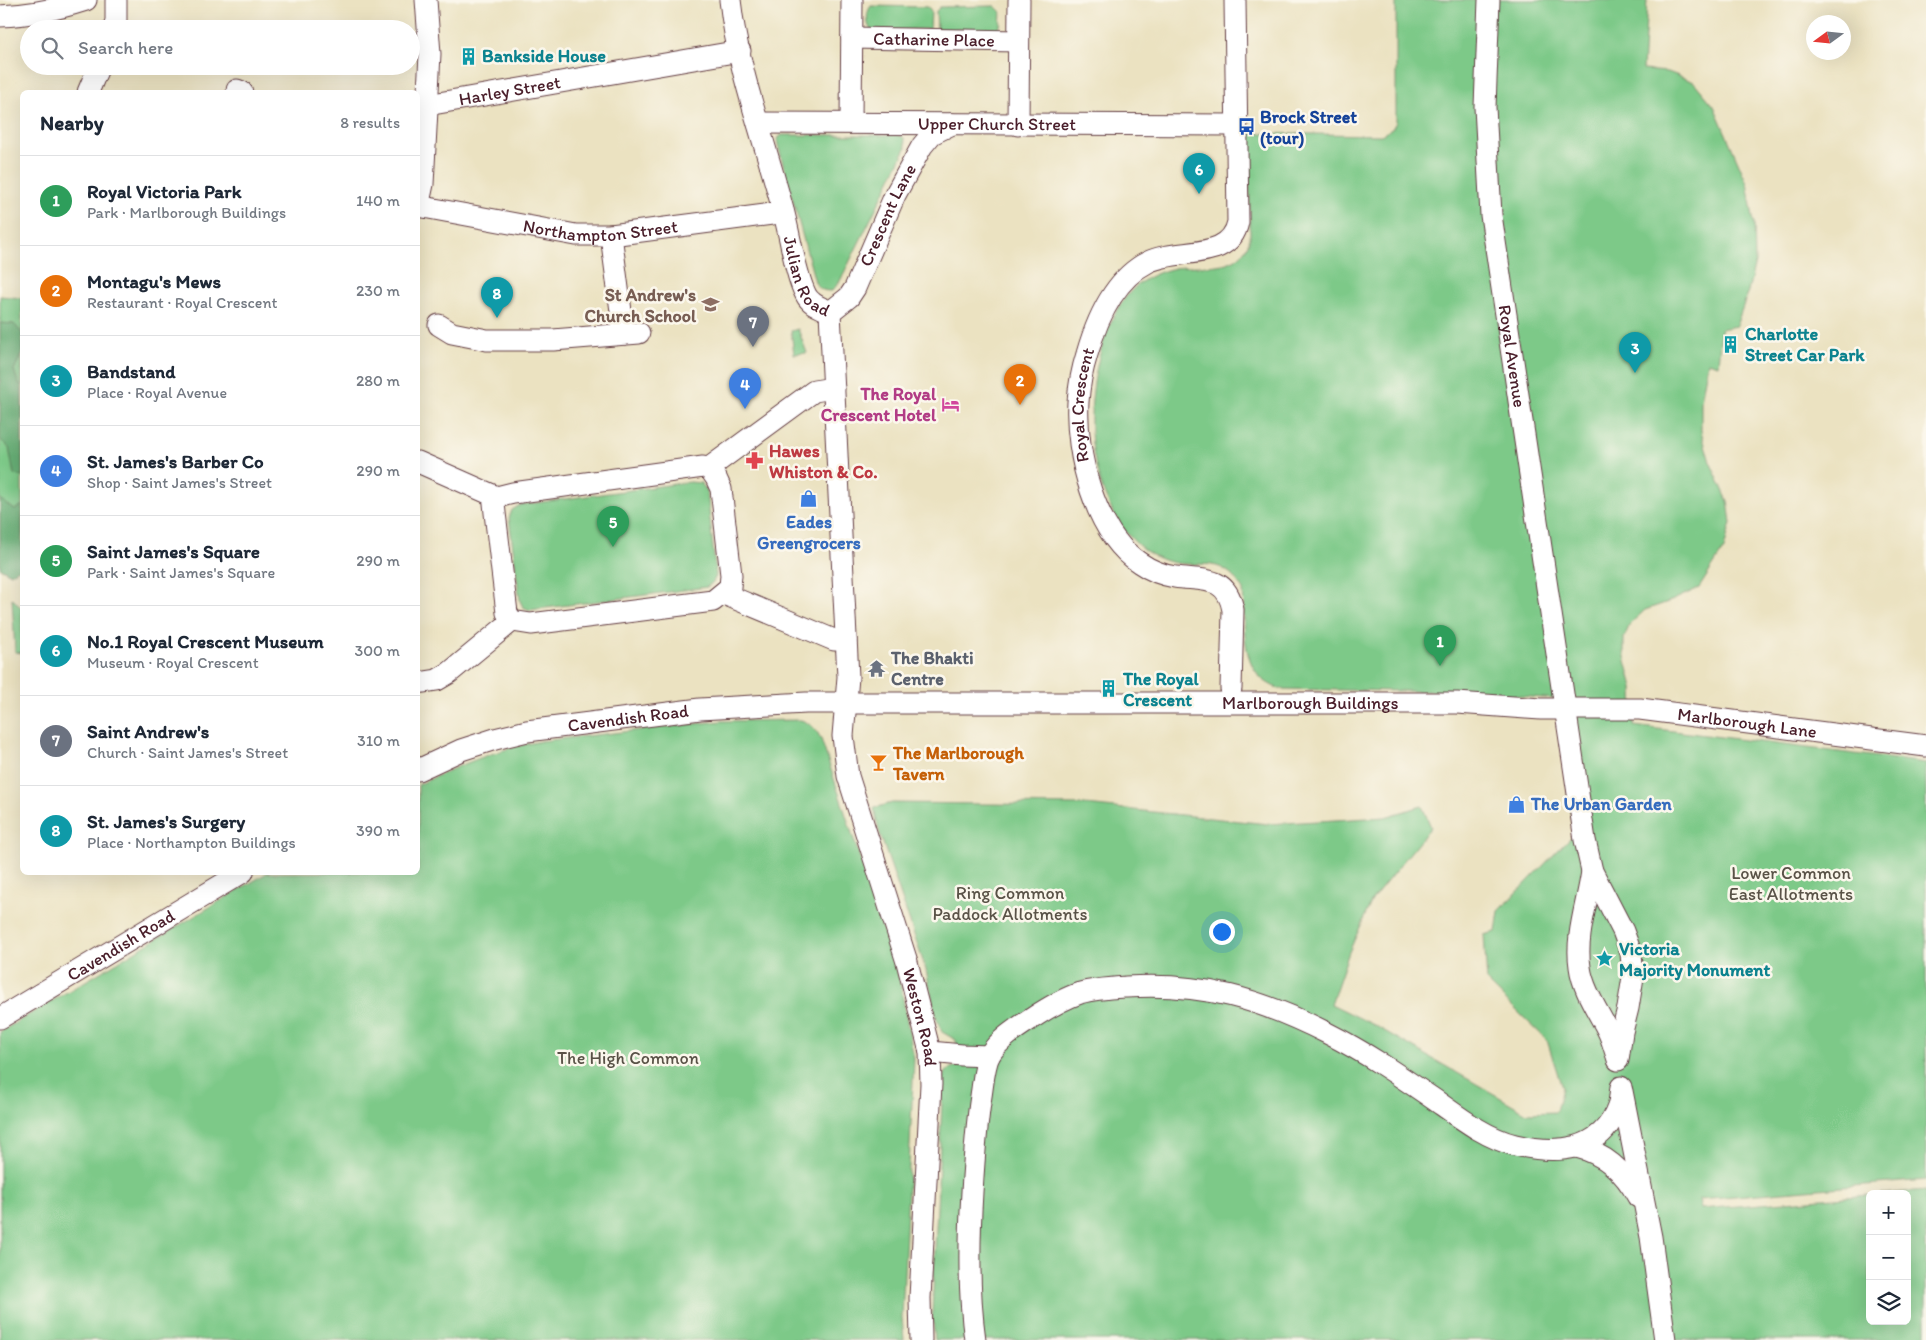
<!DOCTYPE html>
<html lang="en">
<head>
<meta charset="utf-8">
<style>
  :root { --surface:#fff; --page:#f2f2f3; --text:#1f2937; --muted:#747a83; --line:#e0e1e3; --accent:#7c3aed }
  body { margin:0; font-family:Itim,sans-serif; background:var(--page); color:var(--text) }
  .controls { position:absolute; right:15px; bottom:15px; display:grid; overflow:hidden; border-radius:8px; box-shadow:0 5px 20px #0002 }
  .controls button { width:45px; height:45px; display:grid; place-items:center; padding:0; border:0; border-bottom:1px solid var(--line); background:var(--surface); color:var(--text); font:25px sans-serif }
  .compass { position:absolute; left:1806px; top:15px; width:45px; height:45px; border-radius:50%; background:var(--surface); box-shadow:0 5px 20px #0002; rotate:255deg }
  .you { position:absolute; left:1221px; top:931px; width:18px; height:18px; margin:-12px; border:4px solid #fff; border-radius:50%; background:#1a73e8; box-shadow:0 0 0 8px #1a73e833 }
  .badge { display:grid; place-items:center; width:32px; height:32px; border-radius:50%; background:var(--accent); color:#fff; font-size:16px; font-weight:700 }
  .pin { position:absolute; translate:-50% -41px; filter:drop-shadow(0 1px 2px #0008) }
  .pin::after { content:''; position:absolute; top:26px; width:18px; height:15px; background:inherit; clip-path:polygon(0 0,100% 0,50% 100%) }
  .list { margin:0; padding:0; list-style:none }
  h2 { display:flex; justify-content:space-between; align-items:center; height:65px; margin:0; padding:0 20px; font-size:21px }
  h2 small { font-size:16px; font-weight:400; color:var(--muted) }
  .list li { display:grid; grid-template-columns:32px 1fr auto; gap:15px; align-items:center; box-sizing:border-box; height:90px; padding:0 20px; border-top:1px solid var(--line) }
  .list b { display:block; font-size:19px; white-space:nowrap }
  .list p { margin:0; font-size:16px; white-space:nowrap; color:var(--muted) }
  .list em { font-size:16px; font-style:normal; color:var(--muted) }
  .icon { flex:none; width:28px; height:28px; fill:none; stroke:currentColor; stroke-width:2; stroke-linecap:round; stroke-linejoin:round }
  .map { position:relative; flex:none; width:1926px; height:1340px; overflow:hidden }
  .search { position:absolute; background:var(--surface); box-shadow:0 5px 20px #0002; left:20px; top:20px; width:400px; height:55px; display:flex; align-items:center; gap:12px; box-sizing:border-box; padding:0 18px; border-radius:28px; color:var(--muted); font-size:19px }
  .panel { position:absolute; background:var(--surface); box-shadow:0 5px 20px #0002; left:20px; top:90px; width:400px; height:785px; border-radius:8px }
  .map>svg:first-child { display:block }
</style>
</head>
<body>
<div class="map">
<svg width="1926" height="1340" viewBox="0 0 1926 1340">
  <rect width="100%" height="100%" fill="#fbf7ec"/>
  <filter id="ink" filterUnits="userSpaceOnUse"><feTurbulence type="fractalNoise" baseFrequency=".02" numOctaves="2"/><feDisplacementMap in="SourceGraphic" scale="10" xChannelSelector="R" yChannelSelector="G"/><feConvolveMatrix kernelMatrix="1 2 1 2 8 2 1 2 1" color-interpolation-filters="sRGB"/></filter>
  <filter id="wash" filterUnits="userSpaceOnUse"><feTurbulence type="fractalNoise" baseFrequency=".0096" numOctaves="4" result="noise"/><feDisplacementMap in="SourceGraphic" scale="20" xChannelSelector="R" yChannelSelector="G"/><feGaussianBlur stdDeviation="1.12" result="paint"/><feColorMatrix in="noise" values="0 0 0 0 0 0 0 0 0 0 0 0 0 0 0 0 0 1.4 0 .05"/><feComposite in="paint" operator="in"/></filter>
  <g filter="url(#wash)">
    <rect width="100%" height="100%" fill="#ebe2c1"/>
    <path fill="#7dc988" stroke="#64745a" d="M 1396,0 L 1647,0 L 1643,70 L 1668,72 L 1694,82 L 1714,106 L 1747,183 L 1754,223 L 1755,262 L 1748,292 L 1736,326 L 1721,329 L 1718,365 L 1708,362 L 1701,401 L 1701,431 L 1710,462 L 1728,501 L 1731,523 L 1724,549 L 1699,588 L 1671,601 L 1645,610 L 1630,624 L 1624,638 L 1624,653 L 1633,687 L 1634,726 L 1926,763 L 1926,1180 L 1699,1199 L 1701,1209 L 1870,1195 L 1870,1321 L 1907,1321 L 1907,1194 L 1881,1194 L 1926,1190 L 1926,1340 L 935,1340 L 932,1313 L 943,1081 C 945,1071 948,1068 958,1066 L 956,1040 L 942,1032 L 936,1017 L 926,970 L 879,831 L 874,808 L 892,803 L 1086,805 L 1268,824 L 1385,817 L 1422,806 L 1431,827 L 1372,900 L 1349,952 L 1331,1004 L 1374,1025 L 1527,1113 L 1556,1112 L 1562,1088 L 1547,1040 L 1487,982 L 1484,935 L 1496,932 L 1499,911 L 1573,835 L 1557,699 L 1466,692 L 1279,689 C 1271,685 1262,681 1257,673 C 1241,652 1245,616 1243,590 C 1220,549 1196,573 1161,559 C 1114,541 1091,472 1091,426 C 1090,382 1104,303 1146,279 C 1157,273 1168,269 1181,267 C 1208,264 1242,272 1250,237 L 1249,133 L 1381,135 L 1392,129 L 1396,122 Z
      M 871,6 L 928,7 L 931,12 L 930,29 L 871,30 C 866,24 866,12 871,6 Z
      M 995,6 L 1001,12 L 1000,26 L 998,30 L 937,29 L 936,11 L 940,7 Z
      M 782,135 L 895,135 L 901,136 L 904,138 L 906,148 L 840,281 L 832,291 C 823,291 820,290 815,282 L 778,145 L 777,139 Z
      M 0,296 L 22,298 L 22,536 L 0,555 Z
      M 798,329 L 807,353 L 794,354 L 791,331 Z
      M 690,482 L 701,483 L 707,491 L 716,576 L 713,582 L 707,587 L 530,610 L 523,607 L 520,601 L 509,518 L 512,510 L 520,505 Z
      M 12,598 L 22,609 L 22,653 L 15,652 Z
      M 801,720 C 812,724 816,729 821,739 L 899,977 L 914,1059 L 902,1318 L 904,1340 L 0,1340 L 0,1032 L 267,873 L 418,872 L 418,785 C 457,766 497,749 541,741 L 721,721 Z"/>
    <path fill="#66ad74" stroke="#586650" d="M 0,323 L 14,324 L 22,333 L 22,353 L 14,370 L 18,382 L 22,387 L 22,476 L 14,475 L 9,448 L 0,439 Z
      M 0,499 L 15,510 L 22,505 L 22,567 L 11,574 L 0,568 Z"/>
  </g>
  <g filter="url(#ink)">
    <g fill="none" stroke-linecap="round" stroke-linejoin="round">
      <defs>
        <g id="minor">
          <path id="s1" d="M 730,0 C 738,72 765,141 783,210 C 790,234 795,274 806,295 C 811,305 821,307 830,312 L 848,677 L 843,736 L 848,776 L 907,962 L 930,1052 L 931,1084 L 920,1298 L 921,1340"/>
          <path id="s2" d="M 1489,0 L 1485,107 L 1491,215 L 1585,840 L 1592,871 L 1623,931 L 1631,953 L 1633,977 L 1628,1008 L 1622,1032 L 1618,1060"/>
          <path d="M 0,16 C 29,15 58,9 86,0"/>
          <path d="M 114,29 L 116,20 L 116,0"/>
          <path id="s3" d="M 852,38 L 1018,41"/>
          <path d="M 237,90 L 242,92"/>
          <path d="M 88,92 L 99,66"/>
          <path id="s4" d="M 427,105 L 740,51"/>
          <path d="M 851,122 L 852,0"/>
          <path id="s5" d="M 758,123 L 1236,125"/>
          <path d="M 1018,125 L 1019,0"/>
          <path id="s6" d="M 418,206 L 576,235 L 611,235 L 772,214 L 783,211"/>
          <path d="M 418,207 L 423,184 L 430,54 L 426,0"/>
          <path d="M 611,235 L 624,334"/>
          <path id="s7" d="M 830,312 L 849,297 L 855,288 L 895,195 L 922,146 L 932,134 L 952,124"/>
          <path d="M 439,325 L 452,333 L 487,340 L 553,340 L 639,333"/>
          <path d="M 418,462 L 497,497"/>
          <path d="M 703,467 L 709,468 L 716,478 L 721,489 L 731,575 L 730,587 L 713,601 L 531,624 L 512,621 L 507,613 L 495,513 L 494,503 L 497,497 L 513,493 Z"/>
          <path d="M 709,468 L 814,391 L 834,388"/>
          <path d="M 724,594 L 834,640 L 846,640"/>
          <path d="M 418,683 L 437,680 L 449,673 L 512,621"/>
          <path id="s8" d="M 1231,689 L 1233,610 C 1227,575 1203,581 1175,577 C 1162,575 1150,570 1140,563 C 1095,534 1075,453 1078,402 C 1079,386 1082,370 1087,354 C 1097,319 1114,279 1148,262 C 1179,247 1230,262 1238,222 L 1235,0"/>
          <path id="s9" d="M 418,770 L 461,750 L 495,739 L 527,731 L 700,709 L 806,703 L 1457,703 L 1541,709 L 1640,709 L 1926,746"/>
          <path d="M 1592,871 C 1588,902 1575,935 1580,967 C 1583,990 1598,1011 1608,1031 C 1612,1039 1614,1048 1617,1056"/>
          <path id="s10" d="M 0,1018 L 243,872"/>
          <path d="M 930,1052 L 962,1055 L 989,1056"/>
          <path d="M 1622,1091 L 1651,1237 L 1665,1340"/>
          <path d="M 1577,1147 C 1605,1154 1625,1172 1638,1197"/>
          <path d="M 975,1340 C 968,1291 969,1242 972,1192 C 974,1160 976,1128 981,1096 C 983,1084 984,1067 989,1056 C 997,1041 1017,1028 1031,1019 C 1046,1009 1062,999 1080,993 C 1094,989 1111,988 1126,987 C 1202,982 1260,999 1327,1033 C 1365,1052 1400,1076 1435,1100 C 1459,1117 1486,1138 1515,1145 C 1556,1154 1601,1153 1618,1107 C 1620,1101 1620,1093 1621,1087"/>
        </g>
      </defs>
      <use href="#minor" stroke="#623c42" stroke-width="23"/>
      <use href="#minor" stroke="#fff" stroke-width="21"/>
    </g>
  </g>
  <defs>
    <symbol id="building-bare" viewBox="-9 -9 18 18"><path d="M-4-6H4V6H1V3H-1V6H-4ZM-2.5-4.3h1.7v1.8h-1.7ZM.8-4.3h1.7v1.8H.8ZM-2.5-1h1.7V.8h-1.7ZM.8-1h1.7V.8H.8Z" fill="#0f9aa8" stroke="#fbf7ec" stroke-width="2.5" paint-order="stroke"/></symbol>
    <symbol id="bus-bare" viewBox="-9 -9 18 18"><path d="M-5-6H5V4H4V6H2V4H-2V6H-4V4H-5ZM-3.5-4V0h7V-4ZM-3.5 1.2v1.5H-2V1.2ZM2 1.2v1.5H3.5V1.2Z" fill="#1a4fb4" stroke="#fbf7ec" stroke-width="2.5" paint-order="stroke"/></symbol>
    <symbol id="school-bare" viewBox="-9 -9 18 18"><path d="M0-5L7-2L0 1L-7-2ZM-4 1L0 2.5L4 1V4Q0 6-4 4Z" fill="#8d6e63" stroke="#fbf7ec" stroke-width="2.5" paint-order="stroke"/></symbol>
    <symbol id="hotel-bare" viewBox="-9 -9 18 18"><path d="M-6-4.5h1.5V1H6V5H4.5V3h-9V5H-6ZM-4 0a1.8 1.8 0 1 1 3.6 0ZM.5 0V-2.5h3Q6-2.5 6 0Z" fill="#d1479c" stroke="#fbf7ec" stroke-width="2.5" paint-order="stroke"/></symbol>
    <symbol id="pharmacy-bare" viewBox="-9 -9 18 18"><path d="M-2-6h4v4h4v4h-4v4h-4v-4h-4v-4h4Z" fill="#e0444e" stroke="#fbf7ec" stroke-width="2.5" paint-order="stroke"/></symbol>
    <symbol id="shop-bare" viewBox="-9 -9 18 18"><path d="M-5-2.5h2.3a2.7 3.5 0 0 1 5.4 0H5L5.5 6h-11ZM-1.5-2.5h3a1.5 2.3 0 0 0-3 0Z" fill="#3f7fe0" stroke="#fbf7ec" stroke-width="2.5" paint-order="stroke"/></symbol>
    <symbol id="temple-bare" viewBox="-9 -9 18 18"><path d="M0-6L5-2H3V0L6.5 2.5H4V6H1.5V3h-3V6H-4V2.5H-6.5L-3 0V-2H-5Z" fill="#6b7280" stroke="#fbf7ec" stroke-width="2.5" paint-order="stroke"/></symbol>
    <symbol id="bar-bare" viewBox="-9 -9 18 18"><path d="M-6-5H6L.8 .8V4.5H3.5V6h-7V4.5H-.8V.8Z" fill="#e8710a" stroke="#fbf7ec" stroke-width="2.5" paint-order="stroke"/></symbol>
    <symbol id="sight-bare" viewBox="-9 -9 18 18"><path d="M0-6L1.8-2.2L6-1.7L2.9 1.2L3.7 5.4L0 3.3L-3.7 5.4L-2.9 1.2L-6-1.7L-1.8-2.2Z" fill="#0f9aa8" stroke="#fbf7ec" stroke-width="2.5" paint-order="stroke"/></symbol>
  </defs>
  <g fill-rule="evenodd">
    <use href="#building-bare" x="456" y="44" width="25" height="25"/>
    <use href="#bus-bare" x="1234" y="114" width="25" height="25"/>
    <use href="#school-bare" x="698" y="292" width="25" height="25"/>
    <use href="#building-bare" x="1718" y="332" width="25" height="25"/>
    <use href="#hotel-bare" x="938" y="392" width="25" height="25"/>
    <use href="#pharmacy-bare" x="742" y="448" width="25" height="25"/>
    <use href="#shop-bare" x="796" y="486" width="25" height="25"/>
    <use href="#temple-bare" x="864" y="656" width="25" height="25"/>
    <use href="#building-bare" x="1096" y="676" width="25" height="25"/>
    <use href="#bar-bare" x="866" y="750" width="25" height="25"/>
    <use href="#shop-bare" x="1504" y="792" width="25" height="25"/>
    <use href="#sight-bare" x="1592" y="946" width="25" height="25"/>
  </g>
  <g text-anchor="middle" stroke-width="5" stroke-linejoin="round" paint-order="stroke">
    <g font-size="18" fill="#4a1f2b" stroke="#fbf7ec">
      <text dy="6" stroke="none"><textPath href="#s3" startOffset="82">Catharine Place</textPath></text>
      <text dy="6" stroke="none"><textPath href="#s4" startOffset="84">Harley Street</textPath></text>
      <text dy="6" stroke="none"><textPath href="#s5" startOffset="239">Upper Church Street</textPath></text>
      <text dy="6" stroke="none"><textPath href="#s7" startOffset="115">Crescent Lane</textPath></text>
      <text dy="6" stroke="none"><textPath href="#s6" startOffset="185">Northampton Street</textPath></text>
      <text dy="6" stroke="none"><textPath href="#s1" startOffset="289">Julian Road</textPath></text>
      <text dy="6" stroke="none"><textPath href="#s2" startOffset="358">Royal Avenue</textPath></text>
      <text dy="6" stroke="none"><textPath href="#s8" startOffset="368">Royal Crescent</textPath></text>
      <text dy="6" stroke="none"><textPath href="#s9" startOffset="901">Marlborough Buildings</textPath></text>
      <text dy="6" stroke="none"><textPath href="#s9" startOffset="218">Cavendish Road</textPath></text>
      <text dy="6" stroke="none"><textPath href="#s9" startOffset="1339">Marlborough Lane</textPath></text>
      <text dy="6" stroke="none"><textPath href="#s10" startOffset="141">Cavendish Road</textPath></text>
      <text dy="6" stroke="none"><textPath href="#s1" startOffset="1052">Weston Road</textPath></text>
    </g>
    <g font-size="18" font-weight="bold" fill="#0d838f" stroke="#fbf7ec" text-anchor="start">
      <text x="482" y="62">Bankside House</text>
      <text x="1745" y="340">Charlotte<tspan x="1745" dy="21">Street Car Park</tspan></text>
      <text x="1123" y="685">The Royal<tspan x="1123" dy="21">Crescent</tspan></text>
      <text x="1619" y="955">Victoria<tspan x="1619" dy="21">Majority Monument</tspan></text>
    </g>
    <g font-size="18" font-weight="bold" fill="#164399" stroke="#fbf7ec" text-anchor="start">
      <text x="1260" y="123">Brock Street<tspan x="1260" dy="21">(tour)</tspan></text>
    </g>
    <g font-size="18" font-weight="bold" fill="#785e54" stroke="#fbf7ec" text-anchor="end">
      <text x="696" y="301">St Andrew's<tspan x="696" dy="21">Church School</tspan></text>
    </g>
    <g font-size="18" font-weight="bold" fill="#b23c85" stroke="#fbf7ec" text-anchor="end">
      <text x="936" y="400">The Royal<tspan x="936" dy="21">Crescent Hotel</tspan></text>
    </g>
    <g font-size="18" font-weight="bold" fill="#be3a42" stroke="#fbf7ec" text-anchor="start">
      <text x="769" y="457">Hawes<tspan x="769" dy="21">Whiston &amp; Co.</tspan></text>
    </g>
    <g font-size="18" font-weight="bold" fill="#366cbe" stroke="#fbf7ec">
      <text x="809" y="528">Eades<tspan x="809" dy="21">Greengrocers</tspan></text>
      <text x="1531" y="810" text-anchor="start">The Urban Garden</text>
    </g>
    <g font-size="18" font-weight="bold" fill="#5b616d" stroke="#fbf7ec" text-anchor="start">
      <text x="891" y="664">The Bhakti<tspan x="891" dy="21">Centre</tspan></text>
    </g>
    <g font-size="18" font-weight="bold" fill="#c56008" stroke="#fbf7ec" text-anchor="start">
      <text x="893" y="759">The Marlborough<tspan x="893" dy="21">Tavern</tspan></text>
    </g>
    <g font-size="18" fill="#595247" stroke="#fbf7ec">
      <text x="1791" y="879">Lower Common<tspan x="1791" dy="21">East Allotments</tspan></text>
      <text x="1010" y="899">Ring Common<tspan x="1010" dy="21">Paddock Allotments</tspan></text>
      <text x="628" y="1064">The High Common</text>
    </g>
  </g>
</svg>
<div class="controls">
<button>+</button>
<button>−</button>
<button><svg class="icon" aria-label="layers" viewBox="0 0 24 24"><path d="M12 4l9 5-9 5-9-5zM3 14l9 5 9-5"/></svg></button>
</div>
<svg class="compass" viewBox="-18 -18 36 36"><path d="M0-13l5 13h-10z" fill="#e53935"/><path d="M0 13l5-13h-10z" fill="#747a83"/></svg>
<div class="you"></div>
<div class="pin badge" style="left:1440px;top:666px;background:#2e9e5b">1</div>
<div class="pin badge" style="left:1020px;top:405px;background:#e8710a">2</div>
<div class="pin badge" style="left:1635px;top:373px;background:#0f9aa8">3</div>
<div class="pin badge" style="left:745px;top:409px;background:#3f7fe0">4</div>
<div class="pin badge" style="left:613px;top:547px;background:#2e9e5b">5</div>
<div class="pin badge" style="left:1199px;top:194px;background:#0f9aa8">6</div>
<div class="pin badge" style="left:753px;top:347px;background:#6b7280">7</div>
<div class="pin badge" style="left:497px;top:318px;background:#0f9aa8">8</div>
<div class="search"><svg class="icon" aria-label="search" viewBox="0 0 24 24"><circle cx="10" cy="10" r="6"/><path d="M15 15l6 6"/></svg>Search here</div>
<section class="panel">
<h2>Nearby<small>8 results</small></h2>
<ul class="list">
<li><span class="badge" style="background:#2e9e5b">1</span><div><b>Royal Victoria Park</b><p>Park · Marlborough Buildings</p></div><em>140 m</em></li>
<li><span class="badge" style="background:#e8710a">2</span><div><b>Montagu's Mews</b><p>Restaurant · Royal Crescent</p></div><em>230 m</em></li>
<li><span class="badge" style="background:#0f9aa8">3</span><div><b>Bandstand</b><p>Place · Royal Avenue</p></div><em>280 m</em></li>
<li><span class="badge" style="background:#3f7fe0">4</span><div><b>St. James's Barber Co</b><p>Shop · Saint James's Street</p></div><em>290 m</em></li>
<li><span class="badge" style="background:#2e9e5b">5</span><div><b>Saint James's Square</b><p>Park · Saint James's Square</p></div><em>290 m</em></li>
<li><span class="badge" style="background:#0f9aa8">6</span><div><b>No.1 Royal Crescent Museum</b><p>Museum · Royal Crescent</p></div><em>300 m</em></li>
<li><span class="badge" style="background:#6b7280">7</span><div><b>Saint Andrew's</b><p>Church · Saint James's Street</p></div><em>310 m</em></li>
<li><span class="badge" style="background:#0f9aa8">8</span><div><b>St. James's Surgery</b><p>Place · Northampton Buildings</p></div><em>390 m</em></li>
</ul>
</section>
</div>
</body>
</html>
